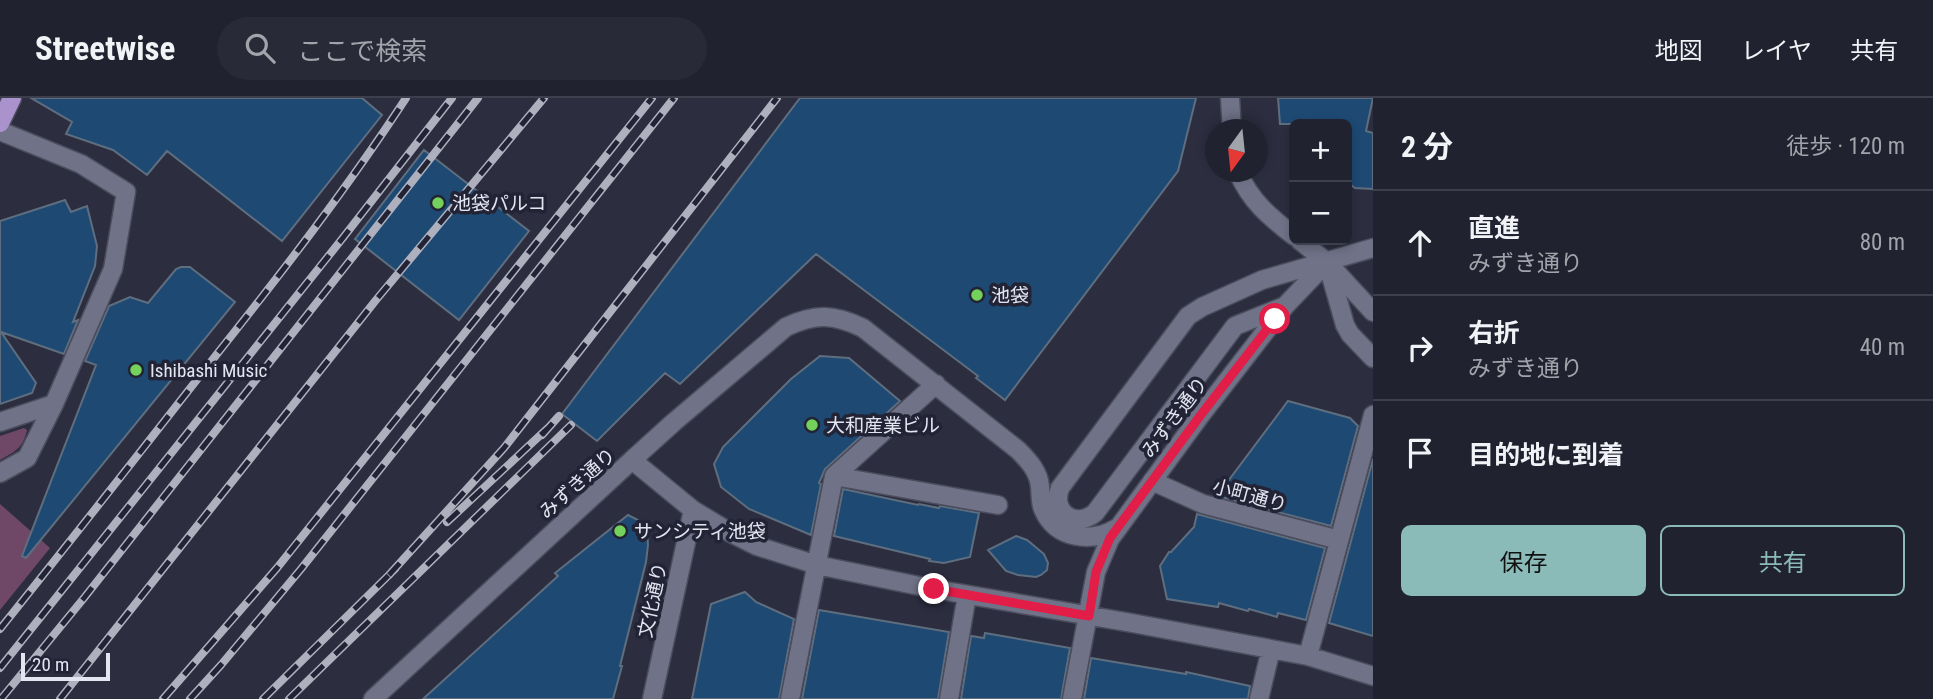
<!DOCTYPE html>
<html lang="ja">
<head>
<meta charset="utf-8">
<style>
  :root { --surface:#212230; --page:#292a38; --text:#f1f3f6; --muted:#a2a4ab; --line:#3e3f4c; --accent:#8bbbb9 }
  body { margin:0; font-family:"Roboto Condensed","Noto Sans JP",sans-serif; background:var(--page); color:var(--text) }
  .controls { position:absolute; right:21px; top:21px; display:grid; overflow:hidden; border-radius:10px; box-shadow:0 4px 10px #0003 }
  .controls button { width:63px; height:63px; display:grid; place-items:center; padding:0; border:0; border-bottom:2px solid var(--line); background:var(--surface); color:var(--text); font:35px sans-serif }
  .compass { position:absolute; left:1205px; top:21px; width:63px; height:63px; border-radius:50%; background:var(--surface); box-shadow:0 4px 10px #0003; rotate:195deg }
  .scale { position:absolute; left:21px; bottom:18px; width:89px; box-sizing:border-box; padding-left:7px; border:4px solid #e3e5f1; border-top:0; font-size:19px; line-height:24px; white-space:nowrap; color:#e3e5f1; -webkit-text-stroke:5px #222436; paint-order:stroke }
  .stop { position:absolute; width:21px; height:21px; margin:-16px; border:5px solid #e11d48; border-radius:50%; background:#fff }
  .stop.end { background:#e11d48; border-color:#fff; box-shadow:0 2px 7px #0008 }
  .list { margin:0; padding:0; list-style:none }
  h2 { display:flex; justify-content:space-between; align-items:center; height:91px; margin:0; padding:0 28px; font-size:30px }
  h2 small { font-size:23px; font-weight:400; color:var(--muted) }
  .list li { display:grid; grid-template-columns:46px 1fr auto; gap:21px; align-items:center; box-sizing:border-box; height:105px; padding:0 28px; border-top:2px solid var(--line) }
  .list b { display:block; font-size:26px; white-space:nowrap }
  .list p { margin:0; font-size:23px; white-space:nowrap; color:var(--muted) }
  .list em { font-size:23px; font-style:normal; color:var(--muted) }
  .actions { display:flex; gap:14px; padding:21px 28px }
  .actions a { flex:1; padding:16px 0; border:2px solid var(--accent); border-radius:10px; text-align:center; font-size:24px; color:var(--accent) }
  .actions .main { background:var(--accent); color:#111 }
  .icon { flex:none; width:38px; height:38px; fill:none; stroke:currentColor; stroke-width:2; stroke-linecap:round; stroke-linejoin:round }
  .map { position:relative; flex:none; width:1373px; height:601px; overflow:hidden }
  header { display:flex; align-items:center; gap:42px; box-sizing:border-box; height:98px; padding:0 35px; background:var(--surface); border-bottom:2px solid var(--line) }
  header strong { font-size:33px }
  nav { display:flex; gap:38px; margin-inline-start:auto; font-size:24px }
  .search { width:490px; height:63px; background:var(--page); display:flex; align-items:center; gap:18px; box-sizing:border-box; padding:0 24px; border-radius:38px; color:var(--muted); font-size:26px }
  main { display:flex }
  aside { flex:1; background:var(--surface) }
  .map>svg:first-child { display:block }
</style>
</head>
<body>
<header>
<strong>Streetwise</strong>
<div class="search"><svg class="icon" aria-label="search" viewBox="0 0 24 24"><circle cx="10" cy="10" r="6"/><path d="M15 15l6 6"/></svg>ここで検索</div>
<nav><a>地図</a><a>レイヤ</a><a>共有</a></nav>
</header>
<main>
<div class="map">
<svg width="1373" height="601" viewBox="0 0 1373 601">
  <rect width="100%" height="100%" fill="#2c2e40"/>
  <path fill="#6f4867" d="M 24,330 L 27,332 C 23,350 16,353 0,362 L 0,338 Z
    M 0,406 L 50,450 L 0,512 Z"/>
  <path fill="#1e4973" stroke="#5f6e7f" stroke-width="2" d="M 31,0 L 362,0 L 382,17 L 282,143 L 167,53 L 147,77 L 113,52 L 66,36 L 72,24 Z
    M 800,0 L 1196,0 L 1178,73 L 1005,302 L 976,280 L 978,278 L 816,156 L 680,286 L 665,275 L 597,343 L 562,316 Z
    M 1278,0 L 1373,0 L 1366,33 L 1373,35 L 1373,91 L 1355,90 L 1347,84 L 1347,26 L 1280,26 Z
    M 424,52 L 529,133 L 459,222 L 355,141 Z
    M 65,102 L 71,114 L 87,108 L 97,148 L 95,168 L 73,224 L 78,222 L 64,256 L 1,234 L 36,285 L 32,295 L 0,306 L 0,123 Z
    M 181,169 L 190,169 L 195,173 L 235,204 L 26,460 L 22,458 L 96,267 L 85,263 L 109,208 L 130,199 L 148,205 L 176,171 Z
    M 820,258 L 849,260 L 900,303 L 825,371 L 819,385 L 821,386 L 811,437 L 749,411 L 721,389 L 714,366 L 723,349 L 791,281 Z
    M 1288,303 L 1350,320 L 1358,328 L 1331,428 L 1217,398 Z
    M 1373,361 L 1373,538 L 1329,525 Z
    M 843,391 L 918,407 L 919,406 L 939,410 L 940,408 L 979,415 L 970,459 L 944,465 L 929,463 L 930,461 L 834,438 Z
    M 1197,416 L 1325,450 L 1306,522 L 1278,515 L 1277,519 L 1249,511 L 1248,513 L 1219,505 L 1218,509 L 1167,501 L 1160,468 L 1169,454 L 1171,454 L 1194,429 Z
    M 628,417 L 638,422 L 647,431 L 648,447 L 646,464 L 620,568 L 622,568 L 613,601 L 423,601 L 558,478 L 555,475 Z
    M 1016,438 L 1027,442 L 1044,456 L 1048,465 L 1047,472 L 1041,477 L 1036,479 L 1018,477 L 1006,473 L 988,452 Z
    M 745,494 L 756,504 L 794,521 L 779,601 L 692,601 L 711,506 Z
    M 819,512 L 949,534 L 938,601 L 802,601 Z
    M 985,535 L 1070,550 L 1061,601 L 961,601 L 971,538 L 984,540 Z
    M 1091,560 L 1186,576 L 1186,574 L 1250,588 L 1248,601 L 1084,601 Z"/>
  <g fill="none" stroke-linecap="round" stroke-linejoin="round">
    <defs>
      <path id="minor" d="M 1230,0 L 1232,32
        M 0,33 L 81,66 L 126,94 L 113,171 L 54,306 L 27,360 L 0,375
        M 1238,74 C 1250,103 1270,119 1294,138
        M 1299,142 L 1327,164 L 1373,214
        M 1327,164 L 1345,227 L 1350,236 L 1373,260
        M 1285,208 L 1235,228 L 1095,415 C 1075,431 1051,414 1060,390 L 1188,218 L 1202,209 L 1262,182 L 1373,150
        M 0,324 L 54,306
        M 632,362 L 674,324 L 786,229 C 816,215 834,216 863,230 L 1018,352 C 1029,363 1039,374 1040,389 C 1041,397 1040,404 1043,411 C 1056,442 1092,445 1117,430
        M 834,378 L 998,407
        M 1152,383 L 1203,406 L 1339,442
        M 1308,558 L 1373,317
        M 373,601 L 632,362 L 693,412 L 731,435 L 757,448 L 817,467 L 934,491 L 1132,525 L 1308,558 L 1373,578
        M 652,601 L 693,412
        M 790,601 L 834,378 L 936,286
        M 949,601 L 967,497
        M 1072,601 L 1096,474 L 1110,441 L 1200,318 L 1285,208 L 1327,164
        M 1259,601 L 1271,551"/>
      <path id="major" d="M 0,25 L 12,0"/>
    </defs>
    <use href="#minor" stroke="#4b4c5c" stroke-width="21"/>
    <use href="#major" stroke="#4b4c5c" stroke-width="21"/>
    <use href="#minor" stroke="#707388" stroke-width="18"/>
    <use href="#major" stroke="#aa92cd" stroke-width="18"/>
    <defs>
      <path id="rail" d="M 542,337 L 559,318
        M 447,424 L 548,330
        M 389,477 L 504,350 L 777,0
        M 0,531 C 73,440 145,348 217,256 C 283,173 348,89 406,0
        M 0,570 L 342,141 L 452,0
        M 1,601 L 84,500 L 478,0
        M 60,601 L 376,202 L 544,0
        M 163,601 L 277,470 L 652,0
        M 190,601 L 221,567 L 301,471 L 674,0
        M 263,601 L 395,471
        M 289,601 L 571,327"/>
    </defs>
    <use href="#rail" stroke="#aeb0be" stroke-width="8"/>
    <use href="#rail" stroke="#222436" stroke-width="5" stroke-dasharray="16" stroke-linecap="butt"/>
  </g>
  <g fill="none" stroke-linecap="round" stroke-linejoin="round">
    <path stroke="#e11d48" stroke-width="9" d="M 934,491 L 1089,518 L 1096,474 L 1110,440 L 1200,318 L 1275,221"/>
  </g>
  <g fill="#74d25c" stroke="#222436" stroke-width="2.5">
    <circle cx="438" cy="105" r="7"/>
    <circle cx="977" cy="197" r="7"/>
    <circle cx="136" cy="272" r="7"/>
    <circle cx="812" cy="327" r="7"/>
    <circle cx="620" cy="433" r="7"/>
  </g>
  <g text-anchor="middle" stroke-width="7" stroke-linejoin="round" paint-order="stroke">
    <g font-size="19" fill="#e3e5f1" stroke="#222436" text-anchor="start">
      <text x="452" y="112">池袋パルコ</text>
      <text x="991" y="204">池袋</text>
      <text x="150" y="279">Ishibashi Music</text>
      <text x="826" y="334">大和産業ビル</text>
      <text x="634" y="440">サンシティ池袋</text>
    </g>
    <g font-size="19" fill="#e3e5f1" stroke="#222436">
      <text transform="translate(1174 319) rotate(-53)" y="7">みずき通り</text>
      <text transform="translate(577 385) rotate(-42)" y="7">みずき通り</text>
      <text transform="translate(1250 397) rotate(15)" y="7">小町通り</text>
      <text transform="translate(652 502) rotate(-78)" y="7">文化通り</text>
    </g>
  </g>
</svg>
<div class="controls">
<button>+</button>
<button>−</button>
</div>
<svg class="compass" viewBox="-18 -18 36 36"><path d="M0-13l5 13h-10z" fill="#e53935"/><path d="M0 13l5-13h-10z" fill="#a2a4ab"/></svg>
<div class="scale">20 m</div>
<div class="stop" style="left:1275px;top:221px"></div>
<div class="stop end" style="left:934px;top:491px"></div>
</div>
<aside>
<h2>2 分<small>徒歩 · 120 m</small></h2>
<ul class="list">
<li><svg class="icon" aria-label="ahead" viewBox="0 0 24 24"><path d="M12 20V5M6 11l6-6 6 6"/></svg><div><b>直進</b><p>みずき通り</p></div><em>80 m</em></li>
<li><svg class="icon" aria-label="right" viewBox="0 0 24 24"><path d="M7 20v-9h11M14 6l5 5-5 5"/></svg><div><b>右折</b><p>みずき通り</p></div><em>40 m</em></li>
<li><svg class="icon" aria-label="arrive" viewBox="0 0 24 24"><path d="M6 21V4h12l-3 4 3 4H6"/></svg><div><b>目的地に到着</b></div></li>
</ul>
<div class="actions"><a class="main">保存</a><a>共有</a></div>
</aside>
</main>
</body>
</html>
